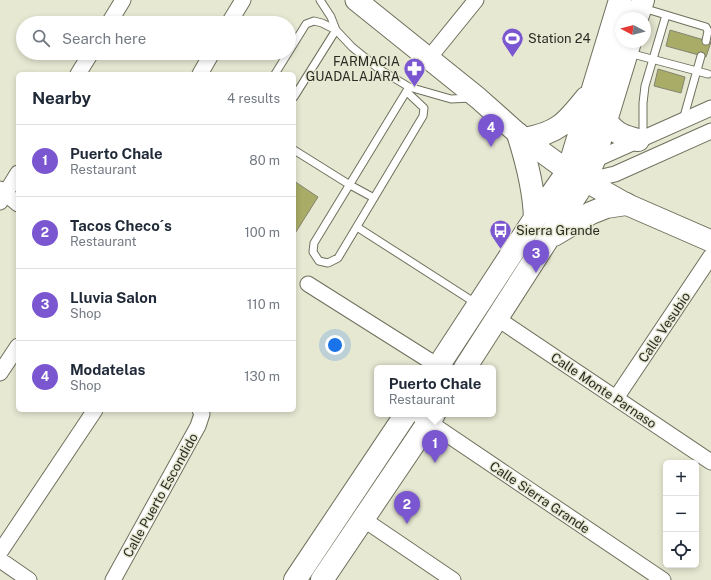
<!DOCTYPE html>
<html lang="en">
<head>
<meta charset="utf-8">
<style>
  :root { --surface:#fff; --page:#f2f2f3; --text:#1f2937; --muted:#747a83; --line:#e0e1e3; --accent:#7a57d0 }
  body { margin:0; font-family:"Public Sans",sans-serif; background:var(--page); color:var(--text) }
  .controls { position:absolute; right:12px; bottom:12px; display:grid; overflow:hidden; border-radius:6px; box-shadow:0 2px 6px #0003 }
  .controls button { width:36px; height:36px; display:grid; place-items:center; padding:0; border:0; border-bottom:1px solid var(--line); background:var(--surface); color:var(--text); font:20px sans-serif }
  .compass { position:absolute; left:615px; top:12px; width:36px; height:36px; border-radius:50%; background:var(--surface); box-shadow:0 2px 6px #0003; rotate:277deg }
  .you { position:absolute; left:335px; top:345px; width:14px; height:14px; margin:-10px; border:3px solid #fff; border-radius:50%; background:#1a73e8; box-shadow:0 0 0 6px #1a73e833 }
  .badge { display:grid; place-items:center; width:26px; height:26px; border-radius:50%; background:var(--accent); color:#fff; font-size:13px; font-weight:700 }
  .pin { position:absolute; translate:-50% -33px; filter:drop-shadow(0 1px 2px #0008) }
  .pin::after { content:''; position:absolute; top:21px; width:14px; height:12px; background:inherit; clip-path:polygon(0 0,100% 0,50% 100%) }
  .popup { position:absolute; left:374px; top:365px; width:122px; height:52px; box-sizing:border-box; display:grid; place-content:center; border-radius:6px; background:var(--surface); filter:drop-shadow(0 1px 3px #0005); font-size:13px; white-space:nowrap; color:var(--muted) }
  .popup b { font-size:15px; color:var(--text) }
  .popup::after { content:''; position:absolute; left:50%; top:100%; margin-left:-8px; border:8px solid transparent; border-top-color:var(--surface) }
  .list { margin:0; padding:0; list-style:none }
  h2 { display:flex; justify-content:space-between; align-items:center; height:52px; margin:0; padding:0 16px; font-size:17px }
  h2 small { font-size:13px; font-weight:400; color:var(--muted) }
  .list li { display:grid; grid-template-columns:26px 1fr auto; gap:12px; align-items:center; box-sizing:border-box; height:72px; padding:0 16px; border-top:1px solid var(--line) }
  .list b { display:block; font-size:15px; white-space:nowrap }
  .list p { margin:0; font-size:13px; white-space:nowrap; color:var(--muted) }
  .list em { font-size:13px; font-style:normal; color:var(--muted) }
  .icon { flex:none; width:22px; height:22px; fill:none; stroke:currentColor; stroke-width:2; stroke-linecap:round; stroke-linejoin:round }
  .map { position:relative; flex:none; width:711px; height:580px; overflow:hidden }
  .search { position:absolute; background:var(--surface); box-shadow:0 2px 6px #0003; left:16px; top:16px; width:280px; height:44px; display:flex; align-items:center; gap:10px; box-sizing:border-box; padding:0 14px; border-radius:22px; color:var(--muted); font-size:15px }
  .panel { position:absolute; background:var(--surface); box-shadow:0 2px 6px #0003; left:16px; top:72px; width:280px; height:340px; border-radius:6px }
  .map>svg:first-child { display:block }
</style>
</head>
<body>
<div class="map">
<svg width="711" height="580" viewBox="0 0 711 580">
  <rect width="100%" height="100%" fill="#e6e8d2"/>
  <path fill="#a8ac66" stroke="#838571" d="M 670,30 L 711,42 L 706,57 L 666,46 Z
    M 658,69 L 685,77 L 681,93 L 654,86 Z
    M 294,181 L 318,197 L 294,235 Z"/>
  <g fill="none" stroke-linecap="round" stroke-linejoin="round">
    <defs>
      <path id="lane" d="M 320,0 L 331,17 L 336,30
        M 643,8 L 706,27 L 708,31 L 706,41
        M 629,53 L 708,74
        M 275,74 L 306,24 L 314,21 L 322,23 L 336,30 L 352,47 L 379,69 L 409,87 L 451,99 L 471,98
        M 407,92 L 424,108 L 423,116 L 338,258 L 328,263 L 319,261 L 313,252 L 314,243 L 409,87
        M 294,97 L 336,30
        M 683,120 L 701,56
        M 643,138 L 643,103 L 645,86 L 666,15
        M 294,150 L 350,185 L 374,198
        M 357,227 L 477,304"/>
      <path id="street" d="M 109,23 L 123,0
        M 229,23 L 243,0
        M 429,58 L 476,0
        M 78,74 L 91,53
        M 200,74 L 212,53
        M 590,162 L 711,108
        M 585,181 L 615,174 L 711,131
        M 0,189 L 18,204
        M 0,202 L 18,173
        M 308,284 L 438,366
        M 498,319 L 711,462
        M 0,373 L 18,346
        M 616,398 L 711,256
        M 417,414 L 663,580
        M 363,519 L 453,580
        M 0,552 L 95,410
        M 0,560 L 29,580
        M 113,580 L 198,426 L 202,414 L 200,410"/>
      <path id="secondary" d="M 356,0 L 478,98 L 524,139 L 568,171 L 626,204 L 711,241"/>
      <path id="primary" d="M 637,18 L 643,0
        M 606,121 C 617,134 622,136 638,140
        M 518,134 C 527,162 534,189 535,218
        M 524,139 C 558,133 566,123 586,98
        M 554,235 L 591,213 L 606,207 L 626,204
        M 437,368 L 535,218 L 568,171 L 620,0
        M 465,368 L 585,181 L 594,160 L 630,42
        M 295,580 L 406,414
        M 322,580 L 434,414"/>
    </defs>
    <use href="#lane" stroke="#6f705d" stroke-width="9"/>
    <use href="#street" stroke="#6f705d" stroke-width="17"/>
    <use href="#secondary" stroke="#6f705d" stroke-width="23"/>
    <use href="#primary" stroke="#6f705d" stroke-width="24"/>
    <use href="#lane" stroke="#fff" stroke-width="7"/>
    <use href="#street" stroke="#fff" stroke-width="15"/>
    <use href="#secondary" stroke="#fff" stroke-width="21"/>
    <use href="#primary" stroke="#fff" stroke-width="22"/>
  </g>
  <defs>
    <symbol id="stadium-pin" viewBox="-11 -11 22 30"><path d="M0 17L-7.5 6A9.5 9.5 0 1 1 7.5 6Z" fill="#7a57d0" stroke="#e6e8d2"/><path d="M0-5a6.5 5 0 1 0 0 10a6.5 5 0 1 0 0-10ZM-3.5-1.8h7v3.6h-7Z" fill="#fff"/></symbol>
    <symbol id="pharmacy-pin" viewBox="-11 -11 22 30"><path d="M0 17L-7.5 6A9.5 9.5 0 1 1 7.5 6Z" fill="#7a57d0" stroke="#e6e8d2"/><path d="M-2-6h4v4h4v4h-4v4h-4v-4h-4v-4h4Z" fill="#fff"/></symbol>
    <symbol id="bus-pin" viewBox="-11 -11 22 30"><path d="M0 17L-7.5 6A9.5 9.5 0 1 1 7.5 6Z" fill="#7a57d0" stroke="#e6e8d2"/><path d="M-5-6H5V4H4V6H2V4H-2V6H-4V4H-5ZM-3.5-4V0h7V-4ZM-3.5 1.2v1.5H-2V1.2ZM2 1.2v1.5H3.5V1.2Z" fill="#fff"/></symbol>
  </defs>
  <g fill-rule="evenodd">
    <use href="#stadium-pin" x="500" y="26" width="25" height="34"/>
    <use href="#pharmacy-pin" x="402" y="56" width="25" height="34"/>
    <use href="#bus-pin" x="488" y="218" width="25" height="34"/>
  </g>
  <g text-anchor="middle" stroke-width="3" stroke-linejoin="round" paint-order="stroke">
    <g font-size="13" fill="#2a2b23" stroke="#e6e8d2" text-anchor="start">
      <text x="528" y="43">Station 24</text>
      <text x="400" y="66" text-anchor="end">FARMACIA<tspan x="400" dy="15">GUADALAJARA</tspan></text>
      <text x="516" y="235">Sierra Grande</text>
    </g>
    <g font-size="13" fill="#2a2b23" stroke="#e6e8d2">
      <text transform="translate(664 327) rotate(-56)" y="5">Calle Vesubio</text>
      <text transform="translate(604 390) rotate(34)" y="5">Calle Monte Parnaso</text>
      <text transform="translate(160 495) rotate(-61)" y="5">Calle Puerto Escondido</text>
      <text transform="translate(540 497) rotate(34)" y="5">Calle Sierra Grande</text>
    </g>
  </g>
</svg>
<div class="controls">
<button>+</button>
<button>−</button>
<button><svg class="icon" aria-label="locate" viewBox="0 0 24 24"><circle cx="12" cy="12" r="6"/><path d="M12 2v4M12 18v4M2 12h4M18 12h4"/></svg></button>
</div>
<svg class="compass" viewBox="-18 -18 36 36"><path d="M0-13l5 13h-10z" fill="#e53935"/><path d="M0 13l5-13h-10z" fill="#747a83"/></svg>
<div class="you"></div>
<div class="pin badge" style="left:435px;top:463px">1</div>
<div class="popup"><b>Puerto Chale</b>Restaurant</div>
<div class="pin badge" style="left:407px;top:524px">2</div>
<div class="pin badge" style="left:536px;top:273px">3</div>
<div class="pin badge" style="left:491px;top:147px">4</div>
<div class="search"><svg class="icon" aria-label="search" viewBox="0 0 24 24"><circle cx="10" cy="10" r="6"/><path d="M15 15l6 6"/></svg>Search here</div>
<section class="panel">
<h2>Nearby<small>4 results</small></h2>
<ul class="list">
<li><span class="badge">1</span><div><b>Puerto Chale</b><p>Restaurant</p></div><em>80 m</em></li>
<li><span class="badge">2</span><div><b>Tacos Checo´s</b><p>Restaurant</p></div><em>100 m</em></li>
<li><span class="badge">3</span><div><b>Lluvia Salon</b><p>Shop</p></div><em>110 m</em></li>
<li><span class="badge">4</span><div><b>Modatelas</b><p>Shop</p></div><em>130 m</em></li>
</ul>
</section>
</div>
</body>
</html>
